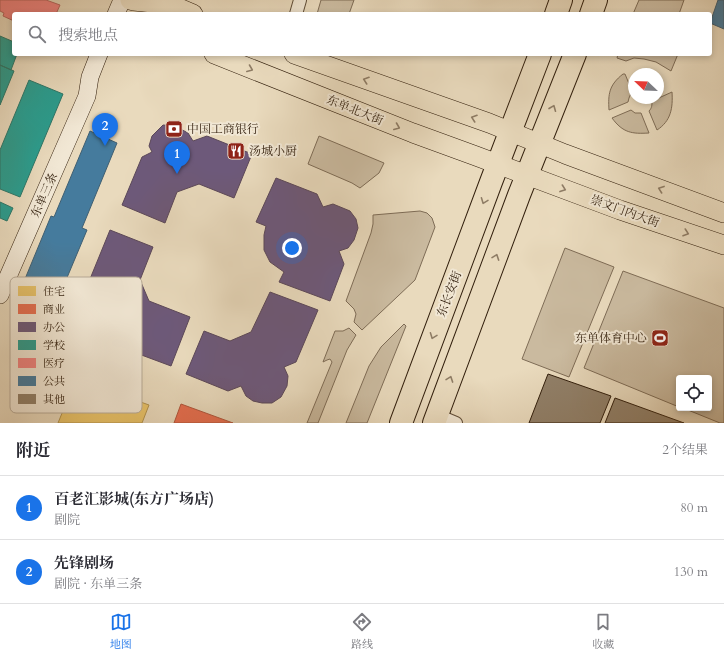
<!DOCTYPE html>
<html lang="zh">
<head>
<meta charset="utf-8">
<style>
  :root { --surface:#fff; --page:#f2f2f3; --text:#2b2b33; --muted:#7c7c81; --line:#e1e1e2; --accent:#1a73e8 }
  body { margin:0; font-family:Cardo,"Noto Serif SC",serif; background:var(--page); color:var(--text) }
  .controls { position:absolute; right:12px; bottom:12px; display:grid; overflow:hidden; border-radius:4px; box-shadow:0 2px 6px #0003 }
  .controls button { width:36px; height:36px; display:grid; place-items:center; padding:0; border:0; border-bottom:1px solid var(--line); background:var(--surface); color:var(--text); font:20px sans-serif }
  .compass { position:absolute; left:628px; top:68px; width:36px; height:36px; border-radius:50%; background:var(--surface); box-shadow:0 2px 6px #0003; rotate:293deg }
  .you { position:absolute; left:292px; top:248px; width:14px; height:14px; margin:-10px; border:3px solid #fff; border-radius:50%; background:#1a73e8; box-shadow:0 0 0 6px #1a73e833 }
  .badge { display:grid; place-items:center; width:26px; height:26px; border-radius:50%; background:var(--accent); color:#fff; font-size:13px; font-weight:700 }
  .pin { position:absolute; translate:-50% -33px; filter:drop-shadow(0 1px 2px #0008) }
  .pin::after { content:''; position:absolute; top:21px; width:14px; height:12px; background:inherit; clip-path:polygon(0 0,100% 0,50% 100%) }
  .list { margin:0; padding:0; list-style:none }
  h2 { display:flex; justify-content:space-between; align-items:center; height:52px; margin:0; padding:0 16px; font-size:17px }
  h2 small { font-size:13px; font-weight:400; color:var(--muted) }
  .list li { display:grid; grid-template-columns:26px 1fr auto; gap:12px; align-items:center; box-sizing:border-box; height:64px; padding:0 16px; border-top:1px solid var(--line) }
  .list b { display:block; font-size:15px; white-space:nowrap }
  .list p { margin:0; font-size:13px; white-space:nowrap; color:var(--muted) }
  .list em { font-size:13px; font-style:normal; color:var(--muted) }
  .icon { flex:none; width:22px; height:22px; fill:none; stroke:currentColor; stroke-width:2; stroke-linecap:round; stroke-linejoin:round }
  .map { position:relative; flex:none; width:724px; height:423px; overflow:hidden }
  .search { position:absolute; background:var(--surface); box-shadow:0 2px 6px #0003; left:12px; right:12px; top:12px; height:44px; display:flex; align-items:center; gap:10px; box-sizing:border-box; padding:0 14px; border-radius:4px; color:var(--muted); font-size:15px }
  .sheet { height:180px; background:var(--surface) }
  nav { display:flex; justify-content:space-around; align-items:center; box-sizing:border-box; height:56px; border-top:1px solid var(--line); background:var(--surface); font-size:11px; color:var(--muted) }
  nav a { display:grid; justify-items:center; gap:2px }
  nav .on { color:var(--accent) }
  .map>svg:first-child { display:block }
</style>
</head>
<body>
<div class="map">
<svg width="724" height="423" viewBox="0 0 724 423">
  <rect width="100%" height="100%" fill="#e9dabd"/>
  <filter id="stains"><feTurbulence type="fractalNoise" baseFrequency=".005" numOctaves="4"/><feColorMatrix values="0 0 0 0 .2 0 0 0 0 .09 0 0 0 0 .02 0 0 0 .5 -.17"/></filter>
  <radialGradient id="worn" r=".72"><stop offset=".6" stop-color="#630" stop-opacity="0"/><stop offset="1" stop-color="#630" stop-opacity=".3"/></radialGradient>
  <path fill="#caba9f" stroke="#7e6c56" d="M 321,0 L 354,0 L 349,14 L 317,14 Z
    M 639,0 L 684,0 L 679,14 L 633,14 Z
    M 618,54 L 678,54 L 671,71 L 656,62 L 644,59 L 634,58 L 626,61 L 617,58 Z
    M 623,74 L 625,74 L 632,91 L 629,98 L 628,102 L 609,110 C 608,94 609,85 623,74 Z
    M 672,92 C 673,108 671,121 657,130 L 649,111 C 652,108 652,105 652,101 Z
    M 631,110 L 635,113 L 641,113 L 649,133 C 632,134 623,133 612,118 Z
    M 319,136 L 384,163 L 379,173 L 360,188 L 352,183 L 308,164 Z
    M 420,211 L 427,213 L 432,218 L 435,227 L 415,280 L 362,330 L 354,322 L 356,314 L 354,309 L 346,301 L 371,233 L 373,224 L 373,215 Z
    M 565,248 L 614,267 L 569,377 L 522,359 Z
    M 623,271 L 724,308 L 724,423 L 720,423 L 683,408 L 709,408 L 709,378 L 679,378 L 679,407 L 584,368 Z
    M 404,324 L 406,326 L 367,423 L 346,423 L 369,366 L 381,347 Z
    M 349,328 L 356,335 L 347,350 L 318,423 L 307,423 L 332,362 L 330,359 L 327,360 L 323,362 L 335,331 L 343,331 Z"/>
  <path fill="#e9c46a" stroke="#b2924e" d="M 76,379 L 149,405 L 142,423 L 58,423 Z"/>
  <path fill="#e76f51" stroke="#b1573d" d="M 181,404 L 233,423 L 174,423 Z"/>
  <path fill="#6d597a" stroke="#5b4859" d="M 163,125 L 175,126 L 188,133 L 193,141 L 207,136 L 252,154 L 234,198 L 199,184 L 177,192 L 165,223 L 122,205 L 142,157 L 152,152 L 149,146 L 152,136 Z
    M 276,178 L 317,194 L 323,207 L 333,204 L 350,211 L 356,219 L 358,228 L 354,240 L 348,248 L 339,251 L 344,264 L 330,301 L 279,282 L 284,272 L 270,262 L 264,250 L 264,235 L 266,226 L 256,222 Z
    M 110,230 L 153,247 L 140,280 L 149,301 L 190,317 L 171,366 L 120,347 L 115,334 L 106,339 L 96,337 L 85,332 L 79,324 L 78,313 L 80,304 L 86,297 L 95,292 L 90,279 Z
    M 270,292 L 318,310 L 296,362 L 284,367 L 288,376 L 287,386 L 281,397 L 272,403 L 262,403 L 253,401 L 246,396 L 241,386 L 228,391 L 186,374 L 204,331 L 230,341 L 251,332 Z"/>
  <path fill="#2a9d8f" stroke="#2c7768" d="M 0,36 L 14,42 L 14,54 L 17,54 L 11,70 L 0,65 Z
    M 0,65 L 14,71 L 0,105 Z
    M 29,80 L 63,94 L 20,197 L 0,189 L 0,150 Z
    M 0,202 L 13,208 L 7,221 L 0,218 Z"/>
  <path fill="#f28482" stroke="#b8665f" d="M 0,0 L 46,0 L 60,5 L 56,14 L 14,14 L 14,21 L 3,16 L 4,13 L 0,11 Z"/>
  <path fill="#457b9d" stroke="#3f5f72" d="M 718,0 L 724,0 L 724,29 L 710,23 Z
    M 90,131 L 117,143 L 82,228 L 87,230 L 48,323 L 13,308 L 51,216 L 54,217 Z"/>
  <path fill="#918069" stroke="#321f0d" d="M 548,374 L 611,396 L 600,423 L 529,423 Z
    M 615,398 L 684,423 L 605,423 Z"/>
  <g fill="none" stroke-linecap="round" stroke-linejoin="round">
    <defs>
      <path id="street" d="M 296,14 L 300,0
        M 437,415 L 456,423"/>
      <path id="secondary" d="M 116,14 L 122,0
        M 0,295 L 87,96 L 90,77 L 99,54"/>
      <path id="primary" d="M 130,0 L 134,1 L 172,5 L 193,14
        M 214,54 L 413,133 L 476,156 L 620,210 L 724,245
        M 294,54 L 489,123 L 565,154 L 724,213"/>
      <path id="highway" d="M 556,14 L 561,0
        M 591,14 L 596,0
        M 401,423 L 491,182 L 540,54
        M 434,423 L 519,195 L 575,54"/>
    </defs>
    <use href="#street" stroke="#604e39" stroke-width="14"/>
    <use href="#secondary" stroke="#321f0d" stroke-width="18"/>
    <use href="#primary" stroke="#321f0d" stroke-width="20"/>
    <use href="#highway" stroke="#321f0d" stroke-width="24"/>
    <use href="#street" stroke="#f1e7d4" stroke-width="12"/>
    <use href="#secondary" stroke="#f1e7d4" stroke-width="17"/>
    <use href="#primary" stroke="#e9dabd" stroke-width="19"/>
    <use href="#highway" stroke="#e9dabd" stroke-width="22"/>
  </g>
  <defs><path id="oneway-chevron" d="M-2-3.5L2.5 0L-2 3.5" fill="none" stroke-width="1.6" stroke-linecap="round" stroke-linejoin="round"/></defs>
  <g stroke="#8e7c65">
    <use href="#oneway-chevron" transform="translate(250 69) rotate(22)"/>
    <use href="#oneway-chevron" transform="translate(366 80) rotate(-161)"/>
    <use href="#oneway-chevron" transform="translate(553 108) rotate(-68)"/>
    <use href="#oneway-chevron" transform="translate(474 118) rotate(-161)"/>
    <use href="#oneway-chevron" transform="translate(397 127) rotate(22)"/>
    <use href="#oneway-chevron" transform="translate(563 189) rotate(20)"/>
    <use href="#oneway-chevron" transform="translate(661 189) rotate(-160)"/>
    <use href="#oneway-chevron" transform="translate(484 201) rotate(111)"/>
    <use href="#oneway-chevron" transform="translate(686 233) rotate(19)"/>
    <use href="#oneway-chevron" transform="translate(496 257) rotate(-70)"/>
    <use href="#oneway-chevron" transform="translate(433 336) rotate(111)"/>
    <use href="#oneway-chevron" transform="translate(450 379) rotate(-70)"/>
  </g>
  <defs>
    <symbol id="bank-square" viewBox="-11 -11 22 22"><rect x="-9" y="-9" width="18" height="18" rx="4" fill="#8f2418" stroke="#f1e7d4"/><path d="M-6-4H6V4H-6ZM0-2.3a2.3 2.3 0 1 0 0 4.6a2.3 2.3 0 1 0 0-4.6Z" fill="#fff"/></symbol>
    <symbol id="restaurant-square" viewBox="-11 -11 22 22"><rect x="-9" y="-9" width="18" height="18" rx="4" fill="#8f2418" stroke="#f1e7d4"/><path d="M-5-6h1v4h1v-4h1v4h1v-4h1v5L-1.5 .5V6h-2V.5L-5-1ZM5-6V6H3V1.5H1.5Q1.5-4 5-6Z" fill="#fff"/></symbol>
    <symbol id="stadium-square" viewBox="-11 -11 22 22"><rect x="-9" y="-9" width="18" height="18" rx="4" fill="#8f2418" stroke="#f1e7d4"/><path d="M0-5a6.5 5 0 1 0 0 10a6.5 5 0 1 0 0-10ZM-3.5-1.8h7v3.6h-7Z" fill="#fff"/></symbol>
  </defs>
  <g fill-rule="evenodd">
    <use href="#bank-square" x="164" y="119" width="20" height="20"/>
    <use href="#restaurant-square" x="226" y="141" width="20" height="20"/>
    <use href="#stadium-square" x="650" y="328" width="20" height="20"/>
  </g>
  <g text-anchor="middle" stroke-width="4" stroke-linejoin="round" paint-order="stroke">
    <g font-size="12" fill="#321f0d" stroke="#f1e7d4">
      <text transform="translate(355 110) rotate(22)" y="4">东单北大街</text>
      <text transform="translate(44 195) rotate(-66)" y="4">东单三条</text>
      <text transform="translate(625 211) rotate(20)" y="4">崇文门内大街</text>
      <text transform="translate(449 294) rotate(-69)" y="4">东长安街</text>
    </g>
    <g font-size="12" fill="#321f0d" stroke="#f1e7d4" text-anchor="start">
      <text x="187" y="133">中国工商银行</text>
      <text x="249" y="155">汤城小厨</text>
      <text x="647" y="342" text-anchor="end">东单体育中心</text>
    </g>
  </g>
  <rect x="10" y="277" width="132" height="136" rx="6" fill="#f1e7d4" stroke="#b8ab98" stroke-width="1"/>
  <rect x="18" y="286" width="18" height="10" fill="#e9c46a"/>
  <rect x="18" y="304" width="18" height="10" fill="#e76f51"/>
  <rect x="18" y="322" width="18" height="10" fill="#6d597a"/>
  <rect x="18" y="340" width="18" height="10" fill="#2a9d8f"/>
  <rect x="18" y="358" width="18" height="10" fill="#f28482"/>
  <rect x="18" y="376" width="18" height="10" fill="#457b9d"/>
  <rect x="18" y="394" width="18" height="10" fill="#918069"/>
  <g font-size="11" fill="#321f0d">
    <text x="43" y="295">住宅</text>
    <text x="43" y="313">商业</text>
    <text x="43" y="331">办公</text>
    <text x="43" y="349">学校</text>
    <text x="43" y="367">医疗</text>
    <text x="43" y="385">公共</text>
    <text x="43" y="403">其他</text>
  </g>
  <rect width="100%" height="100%" filter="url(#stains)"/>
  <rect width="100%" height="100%" fill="url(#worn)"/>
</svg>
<div class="controls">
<button><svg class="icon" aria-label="locate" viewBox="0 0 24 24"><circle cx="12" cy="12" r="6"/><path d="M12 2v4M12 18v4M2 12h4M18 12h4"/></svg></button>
</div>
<svg class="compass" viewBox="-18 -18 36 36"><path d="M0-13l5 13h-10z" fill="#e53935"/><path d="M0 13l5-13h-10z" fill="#7c7c81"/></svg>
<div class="you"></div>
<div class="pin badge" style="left:177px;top:174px">1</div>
<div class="pin badge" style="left:105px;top:146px">2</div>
<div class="search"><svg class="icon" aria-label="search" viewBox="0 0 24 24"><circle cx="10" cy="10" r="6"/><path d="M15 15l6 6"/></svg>搜索地点</div>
</div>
<section class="sheet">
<h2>附近<small>2个结果</small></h2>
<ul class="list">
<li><span class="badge">1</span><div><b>百老汇影城(东方广场店)</b><p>剧院</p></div><em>80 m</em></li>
<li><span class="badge">2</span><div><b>先锋剧场</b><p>剧院 · 东单三条</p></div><em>130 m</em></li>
</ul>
</section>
<nav>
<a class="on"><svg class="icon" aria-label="map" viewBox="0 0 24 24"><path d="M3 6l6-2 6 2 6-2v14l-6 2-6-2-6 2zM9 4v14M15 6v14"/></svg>地图</a>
<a><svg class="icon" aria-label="directions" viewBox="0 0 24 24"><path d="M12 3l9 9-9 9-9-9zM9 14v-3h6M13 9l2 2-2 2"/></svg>路线</a>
<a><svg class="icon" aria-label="saved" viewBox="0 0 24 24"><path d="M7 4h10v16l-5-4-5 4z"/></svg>收藏</a>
</nav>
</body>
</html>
